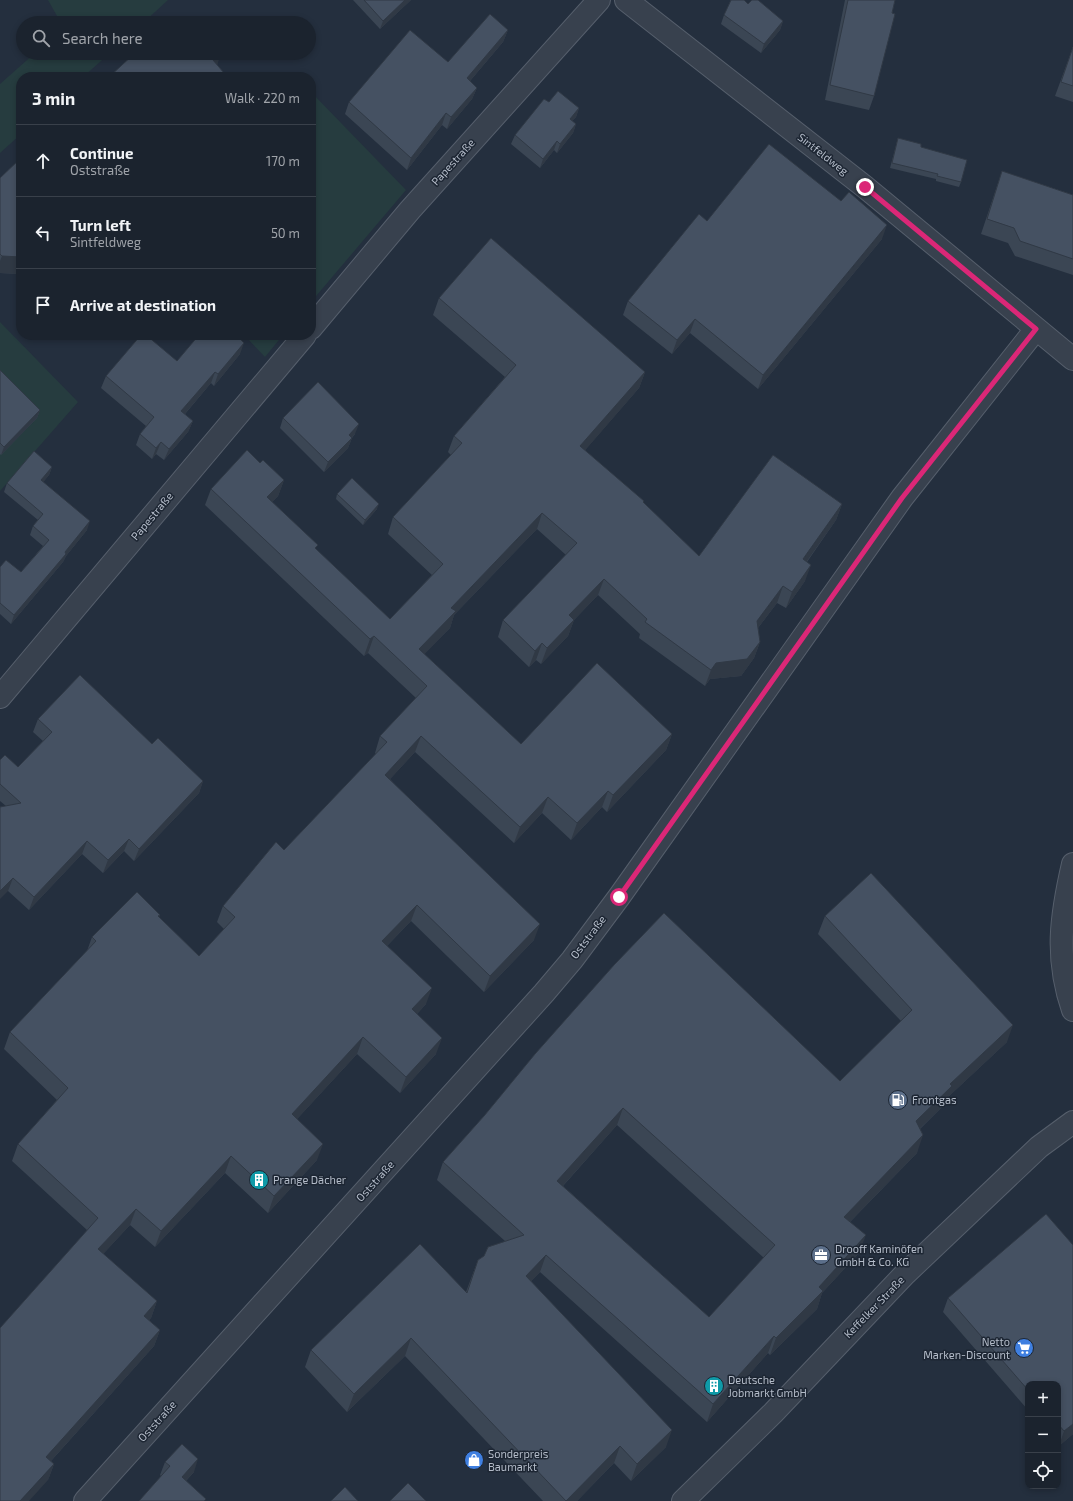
<!DOCTYPE html>
<html lang="en">
<head>
<meta charset="utf-8">
<style>
  :root { --surface:#1b232e; --page:#242b36; --text:#f1f3f6; --muted:#a0a4aa; --line:#39404a }
  body { margin:0; font-family:"Exo 2",sans-serif; background:var(--page); color:var(--text) }
  .controls { position:absolute; right:12px; bottom:12px; display:grid; overflow:hidden; border-radius:8px; box-shadow:0 2px 6px #0003 }
  .controls button { width:36px; height:36px; display:grid; place-items:center; padding:0; border:0; border-bottom:1px solid var(--line); background:var(--surface); color:var(--text); font:20px sans-serif }
  .stop { position:absolute; width:12px; height:12px; margin:-9px; border:3px solid #db2777; border-radius:50%; background:#fff }
  .stop.end { background:#db2777; border-color:#fff; box-shadow:0 1px 4px #0008 }
  .list { margin:0; padding:0; list-style:none }
  h2 { display:flex; justify-content:space-between; align-items:center; height:52px; margin:0; padding:0 16px; font-size:17px }
  h2 small { font-size:13px; font-weight:400; color:var(--muted) }
  .list li { display:grid; grid-template-columns:26px 1fr auto; gap:12px; align-items:center; box-sizing:border-box; height:72px; padding:0 16px; border-top:1px solid var(--line) }
  .list b { display:block; font-size:15px; white-space:nowrap }
  .list p { margin:0; font-size:13px; white-space:nowrap; color:var(--muted) }
  .list em { font-size:13px; font-style:normal; color:var(--muted) }
  .icon { flex:none; width:22px; height:22px; fill:none; stroke:currentColor; stroke-width:2; stroke-linecap:round; stroke-linejoin:round }
  .map { position:relative; flex:none; width:1073px; height:1501px; overflow:hidden }
  .search { position:absolute; background:var(--surface); box-shadow:0 2px 6px #0003; left:16px; top:16px; width:300px; height:44px; display:flex; align-items:center; gap:10px; box-sizing:border-box; padding:0 14px; border-radius:22px; color:var(--muted); font-size:15px }
  .panel { position:absolute; background:var(--surface); box-shadow:0 2px 6px #0003; left:16px; top:72px; width:300px; height:268px; border-radius:16px }
  .map>svg:first-child { display:block }
</style>
</head>
<body>
<div class="map">
<svg width="1073" height="1501" viewBox="0 0 1073 1501">
  <rect width="100%" height="100%" fill="#242f3e"/>
  <path fill="#263c3f" d="M 48,0 L 168,0 L 143,23 L 61,23 Z
    M 35,53 L 110,53 L 83,77 L 21,77 L 21,134 L 0,153 L 0,84 Z
    M 311,92 L 406,190 L 311,302 Z
    M 0,322 L 78,402 L 0,491 Z
    M 244,335 L 283,335 L 265,357 Z"/>
  <g fill="none" stroke-linecap="round" stroke-linejoin="round">
    <defs>
      <path id="minor" d="M 626,0 L 865,187 L 1073,359
        M 311,328 L 410,210 L 599,0
        M 0,697 L 305,335
        M 85,1501 L 544,993 L 572,960 L 619,897 L 902,498 L 1036,329"/>
      <path id="tertiary" d="M 1073,864 C 1061,916 1055,958 1073,1010
        M 683,1501 L 773,1413 L 905,1274 L 1039,1147 L 1073,1122"/>
    </defs>
    <use href="#minor" stroke="#565f6c" stroke-width="24"/>
    <use href="#tertiary" stroke="#565f6c" stroke-width="24"/>
    <use href="#minor" stroke="#38414e" stroke-width="22"/>
    <use href="#tertiary" stroke="#38414e" stroke-width="22"/>
  </g>
  <path fill="#3b4654" fill-rule="evenodd" d="M 353,0 L 411,0 L 380,29 Z
    M 845,0 L 895,0 L 874,96 L 869,110 L 825,100 Z
    M 748,4 L 783,21 L 780,30 L 761,53 L 721,24 L 724,15 Z
    M 508,30 L 503,42 L 470,81 L 477,88 L 472,99 L 447,129 L 442,125 L 407,170 L 345,114 L 349,102 L 448,62 Z
    M 1073,47 L 1073,102 L 1055,96 Z
    M 549,102 L 579,108 L 576,117 L 572,121 L 576,124 L 573,133 L 557,153 L 554,150 L 540,168 L 511,144 L 515,135 Z
    M 898,138 L 921,147 L 961,182 L 959,187 L 936,181 L 936,179 L 890,168 Z
    M 21,158 L 21,272 L 19,274 L 0,273 L 0,178 Z
    M 1002,171 L 1073,195 L 1073,275 L 1015,256 L 1008,243 L 981,234 Z
    M 707,221 L 882,239 L 758,389 L 690,333 L 672,354 L 623,315 L 628,301 Z
    M 439,298 L 645,372 L 639,388 L 585,450 L 644,503 L 699,556 L 842,504 L 836,520 L 807,562 L 805,581 L 786,608 L 777,603 L 758,628 L 760,642 L 754,658 L 741,676 L 710,679 L 705,686 L 639,638 L 640,634 L 598,595 L 574,620 L 568,636 L 541,664 L 536,660 L 529,667 L 498,637 L 503,620 L 566,555 L 537,529 L 454,615 L 450,628 L 424,654 L 521,744 L 672,734 L 666,750 L 607,812 L 602,807 L 571,840 L 542,813 L 514,843 L 415,752 L 390,779 L 534,940 L 484,992 L 411,921 L 387,946 L 426,1004 L 417,1014 L 436,1054 L 400,1093 L 357,1054 L 297,1119 L 317,1160 L 268,1213 L 225,1173 L 155,1247 L 130,1225 L 103,1254 L 157,1301 L 151,1318 L 149,1320 L 160,1330 L 154,1346 L 51,1461 L 54,1464 L 48,1480 L 87,1230 L 12,1161 L 18,1144 L 57,1100 L 4,1049 L 10,1032 L 87,951 L 92,937 L 160,915 L 159,917 L 199,956 L 224,929 L 217,922 L 223,906 L 284,850 L 376,754 L 375,753 L 380,736 L 416,698 L 368,653 L 364,656 L 205,505 L 211,489 L 260,463 L 284,480 L 278,496 L 272,502 L 316,550 L 390,619 L 432,575 L 388,534 L 393,517 L 451,455 L 448,452 L 454,436 L 505,377 L 433,315 Z
    M 240,354 L 214,386 L 211,383 L 185,414 L 193,421 L 188,432 L 164,460 L 156,454 L 152,459 L 136,445 L 140,434 L 146,426 L 101,388 L 106,376 L 177,361 Z
    M 0,370 L 40,410 L 37,418 L 1,455 L 0,454 Z
    M 283,418 L 355,434 L 352,438 L 348,448 L 324,472 L 280,428 Z
    M 52,467 L 49,475 L 43,482 L 87,530 L 66,556 L 63,562 L 11,624 L 0,614 L 0,567 L 21,572 L 43,546 L 30,535 L 33,526 L 38,520 L 4,492 L 7,483 Z
    M 337,494 L 377,509 L 363,525 L 336,499 Z
    M 38,719 L 152,744 L 203,781 L 199,793 L 134,861 L 124,851 L 103,873 L 82,854 L 29,910 L 8,891 L 6,806 L 0,801 L 0,760 L 18,767 L 43,741 L 33,732 Z
    M 825,916 L 1007,1042 L 947,1098 L 946,1103 L 920,1129 L 917,1153 L 850,1222 L 859,1253 L 822,1293 L 817,1309 L 770,1355 L 768,1353 L 707,1422 L 540,1272 L 531,1281 L 666,1447 L 631,1481 L 614,1463 L 577,1501 L 543,1501 L 405,1356 L 347,1412 L 305,1367 L 311,1350 L 466,1292 L 478,1260 L 484,1256 L 505,1241 L 437,1180 L 443,1162 L 484,1116 L 840,1081 L 901,1021 L 818,934 ZM 617,1125 L 764,1258 L 709,1317 L 563,1186 Z
    M 1073,1245 L 1073,1434 L 1059,1446 L 1058,1444 L 1058,1384 L 1028,1384 L 1028,1410 L 943,1312 L 948,1298 Z
    M 165,1462 L 194,1472 L 186,1481 L 161,1476 L 160,1475 Z"/>
  <path fill="#303945" d="M 405,0 L 411,0 L 380,29 L 383,21 Z
    M 783,21 L 780,30 L 761,53 L 764,44 Z
    M 508,30 L 503,42 L 463,89 L 467,78 Z
    M 220,53 L 221,53 L 216,69 L 213,60 Z
    M 477,88 L 472,99 L 447,129 L 451,117 Z
    M 579,108 L 576,117 L 566,128 L 570,119 Z
    M 446,113 L 442,125 L 407,170 L 411,158 Z
    M 576,124 L 573,133 L 557,153 L 560,144 Z
    M 557,141 L 554,150 L 540,168 L 543,159 Z
    M 887,225 L 882,239 L 758,389 L 763,375 Z
    M 2,256 L 21,257 L 21,272 L 19,274 L 0,273 L 0,261 Z
    M 695,319 L 690,333 L 672,354 L 677,340 Z
    M 244,343 L 240,354 L 214,386 L 218,374 Z
    M 215,372 L 211,383 L 177,423 L 181,411 Z
    M 645,372 L 639,388 L 575,462 L 580,446 Z
    M 40,410 L 37,418 L 1,455 L 4,447 Z
    M 193,421 L 188,432 L 164,460 L 169,449 Z
    M 359,424 L 355,434 L 345,445 L 349,435 Z
    M 352,438 L 348,448 L 324,472 L 328,462 Z
    M 161,442 L 156,454 L 152,459 L 156,448 Z
    M 52,467 L 49,475 L 38,489 L 41,480 Z
    M 284,480 L 278,496 L 261,514 L 267,497 Z
    M 379,504 L 377,509 L 363,525 L 365,520 Z
    M 842,504 L 836,520 L 797,575 L 803,559 Z
    M 542,513 L 537,529 L 454,615 L 450,628 L 413,666 L 419,649 L 451,608 Z
    M 90,521 L 87,530 L 66,556 L 63,562 L 11,624 L 14,615 L 65,552 Z
    M 811,565 L 805,581 L 786,608 L 792,592 Z
    M 604,579 L 598,595 L 574,620 L 568,636 L 541,664 L 547,648 L 569,615 Z
    M 783,586 L 777,603 L 751,637 L 757,621 Z
    M 374,636 L 368,653 L 364,656 L 370,639 Z
    M 760,642 L 754,658 L 741,676 L 710,679 L 705,686 L 711,670 L 716,663 Z
    M 542,643 L 536,660 L 529,667 L 535,651 Z
    M 672,734 L 666,750 L 607,812 L 613,795 Z
    M 421,736 L 415,752 L 379,791 L 385,775 Z
    M 203,781 L 199,793 L 134,861 L 139,849 Z
    M 608,791 L 602,807 L 571,840 L 577,823 Z
    M 548,797 L 542,813 L 514,843 L 520,827 Z
    M 129,839 L 124,851 L 103,873 L 108,860 Z
    M 87,841 L 82,854 L 29,910 L 34,897 Z
    M 13,878 L 8,891 L 0,899 L 0,891 Z
    M 417,905 L 411,921 L 376,957 L 382,941 Z
    M 540,924 L 534,940 L 484,992 L 490,976 Z
    M 432,988 L 426,1004 L 406,1026 L 412,1009 Z
    M 1013,1025 L 1007,1042 L 947,1098 L 946,1103 L 909,1139 L 916,1121 L 950,1084 Z
    M 363,1037 L 357,1054 L 286,1131 L 292,1114 Z
    M 442,1038 L 436,1054 L 400,1093 L 406,1077 Z
    M 623,1108 L 617,1125 L 551,1199 L 557,1181 Z
    M 923,1135 L 917,1153 L 838,1234 L 844,1217 Z
    M 323,1144 L 317,1160 L 268,1213 L 274,1196 Z
    M 231,1156 L 225,1173 L 155,1247 L 161,1231 Z
    M 136,1209 L 130,1225 L 92,1266 L 98,1249 Z
    M 866,1235 L 859,1253 L 822,1293 L 817,1309 L 770,1355 L 776,1338 L 819,1287 Z
    M 546,1255 L 540,1272 L 519,1293 L 526,1276 Z
    M 157,1301 L 151,1318 L 138,1332 L 144,1316 Z
    M 160,1330 L 154,1346 L 40,1473 L 46,1457 Z
    M 774,1336 L 768,1353 L 707,1422 L 713,1404 Z
    M 411,1338 L 405,1356 L 347,1412 L 354,1394 Z
    M 1073,1424 L 1073,1434 L 1059,1446 L 1064,1431 Z
    M 672,1430 L 666,1447 L 631,1481 L 637,1464 Z
    M 620,1446 L 614,1463 L 577,1501 L 566,1501 Z
    M 198,1459 L 194,1472 L 177,1490 L 182,1477 Z
    M 54,1464 L 48,1480 L 29,1501 L 20,1501 Z"/>
  <path fill="#455162" stroke="#303945" fill-rule="evenodd" d="M 364,0 L 405,0 L 383,21 Z
    M 731,0 L 744,0 L 748,4 L 752,0 L 758,0 L 783,21 L 764,44 L 724,15 Z
    M 848,0 L 895,0 L 892,13 L 895,14 L 874,96 L 830,85 Z
    M 490,14 L 508,30 L 467,78 L 477,88 L 451,117 L 446,113 L 411,158 L 349,102 L 410,30 L 448,62 Z
    M 174,17 L 179,23 L 167,23 Z
    M 194,22 L 206,22 L 206,23 L 193,23 Z
    M 1073,47 L 1073,86 L 1061,82 Z
    M 135,53 L 220,53 L 213,60 L 224,73 L 220,77 L 109,77 Z
    M 558,91 L 579,108 L 570,119 L 576,124 L 560,144 L 557,141 L 543,159 L 515,135 L 544,99 L 549,102 Z
    M 898,138 L 921,144 L 921,147 L 967,160 L 961,182 L 937,176 L 938,174 L 892,163 Z
    M 769,144 L 841,201 L 849,192 L 887,225 L 763,375 L 695,319 L 677,340 L 628,301 L 699,214 L 707,221 Z
    M 21,158 L 21,257 L 2,256 L 0,254 L 0,178 Z
    M 1002,171 L 1073,195 L 1073,259 L 1020,241 L 1014,228 L 987,219 Z
    M 491,238 L 645,372 L 580,446 L 644,501 L 643,502 L 699,556 L 773,455 L 842,504 L 803,559 L 811,565 L 792,592 L 783,586 L 757,621 L 760,642 L 747,659 L 716,663 L 711,670 L 645,622 L 647,619 L 604,579 L 569,615 L 574,620 L 547,648 L 542,643 L 535,651 L 503,620 L 577,543 L 542,513 L 451,608 L 456,611 L 419,649 L 521,744 L 597,663 L 672,734 L 613,795 L 608,791 L 577,823 L 548,797 L 520,827 L 421,736 L 385,775 L 540,924 L 490,976 L 417,905 L 382,941 L 432,988 L 412,1009 L 442,1038 L 406,1077 L 363,1037 L 292,1114 L 323,1144 L 274,1196 L 231,1156 L 161,1231 L 136,1209 L 98,1249 L 157,1301 L 144,1316 L 160,1330 L 46,1457 L 54,1464 L 20,1501 L 0,1501 L 0,1328 L 98,1218 L 18,1144 L 68,1088 L 10,1032 L 96,941 L 92,937 L 137,892 L 160,915 L 158,916 L 199,956 L 235,917 L 223,906 L 276,842 L 284,850 L 387,742 L 380,736 L 427,686 L 374,636 L 370,639 L 211,489 L 247,450 L 260,463 L 263,460 L 284,480 L 267,497 L 318,545 L 315,548 L 390,619 L 443,564 L 393,517 L 462,443 L 454,436 L 516,365 L 439,298 Z
    M 141,335 L 146,335 L 177,361 L 199,335 L 236,335 L 244,343 L 218,374 L 215,372 L 181,411 L 193,421 L 169,449 L 161,442 L 156,448 L 140,434 L 154,417 L 106,376 Z
    M 0,370 L 40,410 L 4,447 L 0,443 Z
    M 318,382 L 359,424 L 349,435 L 352,438 L 328,462 L 283,418 Z
    M 34,451 L 52,467 L 41,480 L 90,521 L 65,552 L 66,554 L 14,615 L 0,603 L 0,567 L 6,560 L 21,572 L 49,540 L 33,526 L 43,514 L 7,483 Z
    M 352,478 L 379,504 L 365,520 L 337,494 Z
    M 80,675 L 152,744 L 158,738 L 203,781 L 139,849 L 129,839 L 108,860 L 87,841 L 34,897 L 13,878 L 0,891 L 0,807 L 21,803 L 0,784 L 0,760 L 5,755 L 18,767 L 52,732 L 38,719 Z
    M 871,873 L 1013,1025 L 950,1084 L 952,1086 L 916,1121 L 923,1135 L 844,1217 L 866,1235 L 819,1287 L 823,1291 L 776,1338 L 774,1336 L 713,1404 L 546,1255 L 526,1276 L 672,1430 L 637,1464 L 620,1446 L 566,1501 L 411,1338 L 354,1394 L 311,1350 L 420,1244 L 467,1293 L 478,1260 L 484,1256 L 488,1247 L 524,1235 L 443,1162 L 484,1116 L 535,1054 L 614,965 L 664,913 L 840,1081 L 912,1010 L 825,916 ZM 623,1108 L 775,1245 L 709,1317 L 557,1181 Z
    M 1046,1214 L 1073,1245 L 1073,1424 L 1064,1431 L 1058,1424 L 1058,1384 L 1028,1384 L 1028,1390 L 948,1298 Z
    M 182,1444 L 198,1459 L 182,1477 L 206,1499 L 204,1501 L 139,1501 L 170,1466 L 165,1462 Z
    M 408,1483 L 426,1501 L 390,1501 Z
    M 345,1487 L 358,1501 L 331,1501 Z"/>
  <g fill="none" stroke-linecap="round" stroke-linejoin="round">
    <path stroke="#db2777" stroke-width="5" d="M 619,897 L 902,498 L 1036,329 L 865,187"/>
  </g>
  <defs>
    <symbol id="fuel-disc" viewBox="-11 -11 22 22"><circle r="9.5" fill="#5c6f8a" stroke="#1d2633"/><path d="M-5.5-6h7V0h2V4h1.3V-2.5L3-4.5l.8-.8L6-3V5H2.5V1h-1V6h-7ZM-4.2-4.7v3.2H.2V-4.7Z" fill="#fff"/></symbol>
    <symbol id="building-disc" viewBox="-11 -11 22 22"><circle r="9.5" fill="#0f9aa8" stroke="#1d2633"/><path d="M-4-6H4V6H1V3H-1V6H-4ZM-2.5-4.3h1.7v1.8h-1.7ZM.8-4.3h1.7v1.8H.8ZM-2.5-1h1.7V.8h-1.7ZM.8-1h1.7V.8H.8Z" fill="#fff"/></symbol>
    <symbol id="office-disc" viewBox="-11 -11 22 22"><circle r="9.5" fill="#5c6f8a" stroke="#1d2633"/><path d="M-6-3h4V-5.5h4V-3h4V5H-6ZM-1-4.5V-3h2v-1.5ZM-6 0V1H6V0Z" fill="#fff"/></symbol>
    <symbol id="supermarket-disc" viewBox="-11 -11 22 22"><circle r="9.5" fill="#3f7fe0" stroke="#1d2633"/><path d="M-6-5.5h2.5l.6 2H6L4.5 2H-2.5L-4.4-4H-6ZM-1.5 3.2a1.3 1.3 0 1 0 .1 0ZM3 3.2a1.3 1.3 0 1 0 .1 0Z" fill="#fff"/></symbol>
    <symbol id="shop-disc" viewBox="-11 -11 22 22"><circle r="9.5" fill="#3f7fe0" stroke="#1d2633"/><path d="M-5-2.5h2.3a2.7 3.5 0 0 1 5.4 0H5L5.5 6h-11ZM-1.5-2.5h3a1.5 2.3 0 0 0-3 0Z" fill="#fff"/></symbol>
  </defs>
  <g fill-rule="evenodd">
    <use href="#fuel-disc" x="887" y="1089" width="22" height="22"/>
    <use href="#building-disc" x="248" y="1169" width="22" height="22"/>
    <use href="#office-disc" x="810" y="1244" width="22" height="22"/>
    <use href="#supermarket-disc" x="1013" y="1337" width="22" height="22"/>
    <use href="#building-disc" x="703" y="1375" width="22" height="22"/>
    <use href="#shop-disc" x="463" y="1449" width="22" height="22"/>
  </g>
  <g text-anchor="middle" stroke-width="3" stroke-linejoin="round" paint-order="stroke">
    <g font-size="11" fill="#b4bcc9" stroke="#1d2633">
      <text transform="translate(823 154) rotate(38)" y="4">Sintfeldweg</text>
      <text transform="translate(453 162) rotate(-48)" y="4">Papestraße</text>
      <text transform="translate(152 516) rotate(-50)" y="4">Papestraße</text>
      <text transform="translate(588 937) rotate(-53)" y="4">Oststraße</text>
      <text transform="translate(375 1181) rotate(-48)" y="4">Oststraße</text>
      <text transform="translate(874 1307) rotate(-46)" y="4">Keffelker Straße</text>
      <text transform="translate(157 1421) rotate(-48)" y="4">Oststraße</text>
    </g>
    <g font-size="11" fill="#b4bcc9" stroke="#1d2633" text-anchor="start">
      <text x="912" y="1104">Frontgas</text>
      <text x="273" y="1184">Prange Dächer</text>
      <text x="835" y="1253">Drooff Kaminöfen<tspan x="835" dy="13">GmbH &amp; Co. KG</tspan></text>
      <text x="1010" y="1346" text-anchor="end">Netto<tspan x="1010" dy="13">Marken-Discount</tspan></text>
      <text x="728" y="1384">Deutsche<tspan x="728" dy="13">Jobmarkt GmbH</tspan></text>
      <text x="488" y="1458">Sonderpreis<tspan x="488" dy="13">Baumarkt</tspan></text>
    </g>
  </g>
</svg>
<div class="controls">
<button>+</button>
<button>−</button>
<button><svg class="icon" aria-label="locate" viewBox="0 0 24 24"><circle cx="12" cy="12" r="6"/><path d="M12 2v4M12 18v4M2 12h4M18 12h4"/></svg></button>
</div>
<div class="stop" style="left:619px;top:897px"></div>
<div class="stop end" style="left:865px;top:187px"></div>
<div class="search"><svg class="icon" aria-label="search" viewBox="0 0 24 24"><circle cx="10" cy="10" r="6"/><path d="M15 15l6 6"/></svg>Search here</div>
<section class="panel">
<h2>3 min<small>Walk · 220 m</small></h2>
<ul class="list">
<li><svg class="icon" aria-label="ahead" viewBox="0 0 24 24"><path d="M12 20V5M6 11l6-6 6 6"/></svg><div><b>Continue</b><p>Oststraße</p></div><em>170 m</em></li>
<li><svg class="icon" aria-label="left" viewBox="0 0 24 24"><path d="M17 20v-9H6M10 6l-5 5 5 5"/></svg><div><b>Turn left</b><p>Sintfeldweg</p></div><em>50 m</em></li>
<li><svg class="icon" aria-label="arrive" viewBox="0 0 24 24"><path d="M6 21V4h12l-3 4 3 4H6"/></svg><div><b>Arrive at destination</b></div></li>
</ul>
</section>
</div>
</body>
</html>
